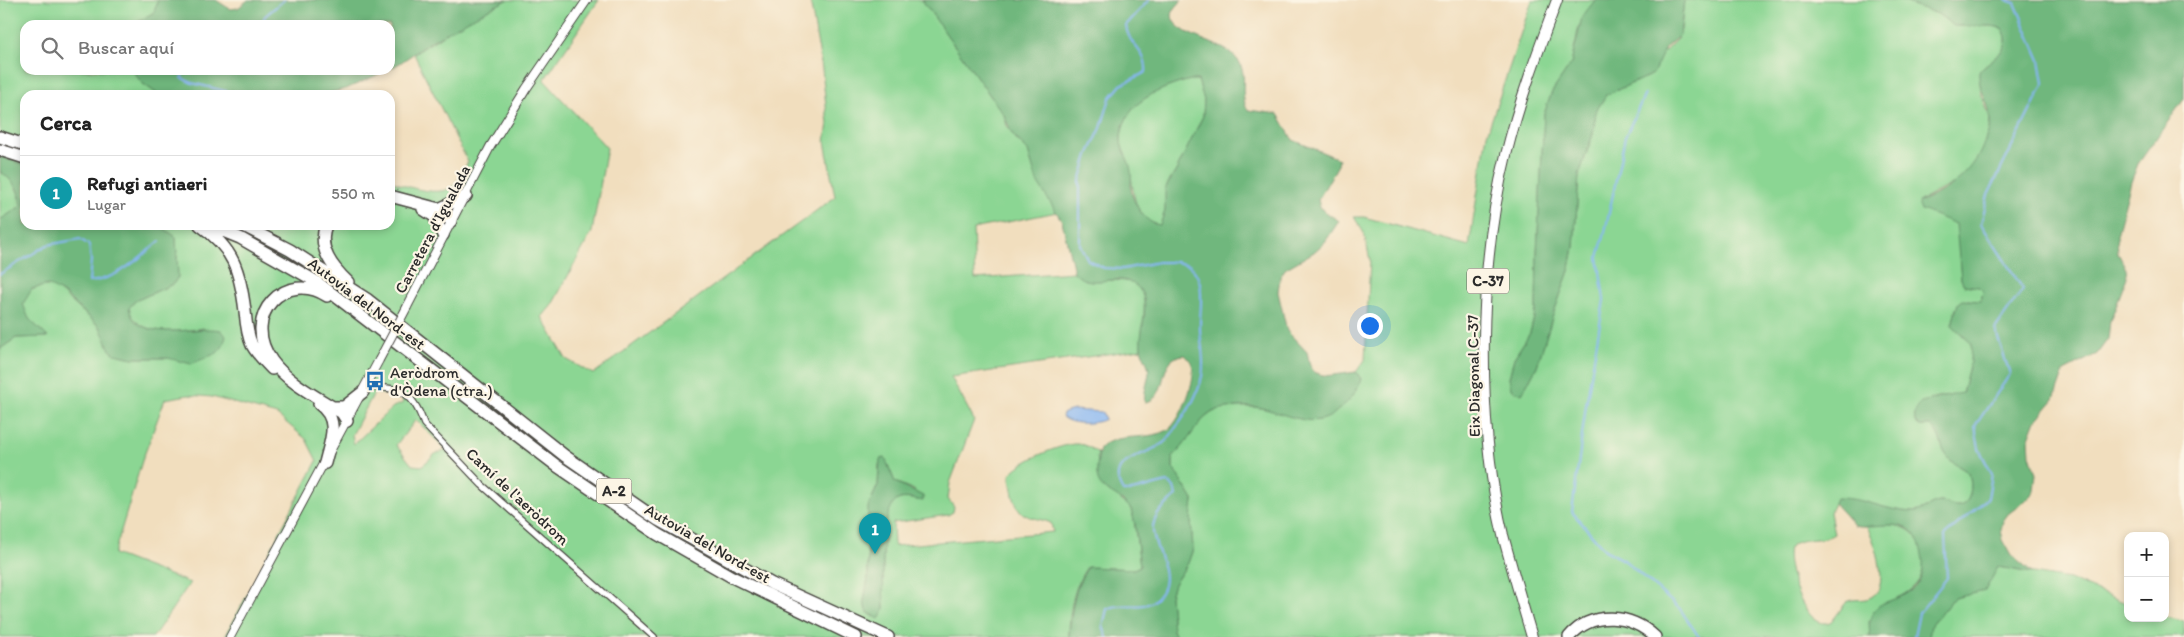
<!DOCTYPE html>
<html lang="es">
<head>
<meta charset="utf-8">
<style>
  :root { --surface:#fff; --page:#f2f2f2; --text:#222; --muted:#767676; --line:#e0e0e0; --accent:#db2777 }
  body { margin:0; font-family:Itim,sans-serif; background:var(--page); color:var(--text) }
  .controls { position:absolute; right:15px; bottom:15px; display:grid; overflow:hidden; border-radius:10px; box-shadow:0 2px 8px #0003 }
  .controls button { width:45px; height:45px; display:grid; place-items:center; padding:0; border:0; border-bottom:1px solid var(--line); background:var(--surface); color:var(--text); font:25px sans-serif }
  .you { position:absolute; left:1369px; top:325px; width:18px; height:18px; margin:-12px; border:4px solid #fff; border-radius:50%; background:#1a73e8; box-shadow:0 0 0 8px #1a73e833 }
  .badge { display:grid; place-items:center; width:32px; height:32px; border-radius:50%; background:var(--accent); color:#fff; font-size:16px; font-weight:700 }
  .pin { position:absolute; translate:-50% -41px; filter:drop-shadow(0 1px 2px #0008) }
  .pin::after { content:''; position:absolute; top:26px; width:18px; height:15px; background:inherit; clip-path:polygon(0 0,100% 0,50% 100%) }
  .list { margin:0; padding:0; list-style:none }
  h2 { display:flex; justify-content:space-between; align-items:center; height:65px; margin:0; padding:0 20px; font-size:21px }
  h2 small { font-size:16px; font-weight:400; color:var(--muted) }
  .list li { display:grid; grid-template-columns:32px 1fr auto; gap:15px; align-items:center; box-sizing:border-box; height:75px; padding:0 20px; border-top:1px solid var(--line) }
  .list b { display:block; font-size:19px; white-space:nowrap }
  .list p { margin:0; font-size:16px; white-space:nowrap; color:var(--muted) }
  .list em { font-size:16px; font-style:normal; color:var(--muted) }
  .icon { flex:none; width:28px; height:28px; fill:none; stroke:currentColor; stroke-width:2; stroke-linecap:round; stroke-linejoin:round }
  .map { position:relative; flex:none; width:2184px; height:637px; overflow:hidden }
  .search { position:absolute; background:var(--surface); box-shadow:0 2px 8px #0003; left:20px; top:20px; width:375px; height:55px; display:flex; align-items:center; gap:12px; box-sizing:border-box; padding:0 18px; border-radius:15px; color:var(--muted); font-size:19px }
  .panel { position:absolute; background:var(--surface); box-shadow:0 2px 8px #0003; left:20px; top:90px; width:375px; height:140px; border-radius:15px }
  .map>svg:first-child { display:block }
</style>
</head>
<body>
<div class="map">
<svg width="2184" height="637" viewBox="0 0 2184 637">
  <rect width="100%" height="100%" fill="#fcf5e5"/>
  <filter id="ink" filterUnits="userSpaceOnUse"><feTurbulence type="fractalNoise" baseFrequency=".02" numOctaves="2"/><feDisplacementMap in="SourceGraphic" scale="10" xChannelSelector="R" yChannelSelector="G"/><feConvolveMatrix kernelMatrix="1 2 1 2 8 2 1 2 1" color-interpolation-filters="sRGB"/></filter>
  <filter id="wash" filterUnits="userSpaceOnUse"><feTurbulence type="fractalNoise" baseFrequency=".0096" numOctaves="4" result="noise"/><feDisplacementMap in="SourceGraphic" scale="20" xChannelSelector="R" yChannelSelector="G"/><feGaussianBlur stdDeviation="1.12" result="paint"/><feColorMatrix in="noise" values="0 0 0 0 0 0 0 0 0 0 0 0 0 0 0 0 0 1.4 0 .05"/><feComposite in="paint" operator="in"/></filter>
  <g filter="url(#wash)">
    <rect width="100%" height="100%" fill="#f1debe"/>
    <path fill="#8bd693" stroke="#5b805f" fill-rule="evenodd" d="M 0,0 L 158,0 L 154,12 L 133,25 L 25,25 L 25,70 L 132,70 L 142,83 L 159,95 L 25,95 L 25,165 L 0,157 Z
      M 507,0 L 599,0 L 544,80 L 607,148 L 592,232 L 552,305 L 542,317 L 566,359 L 593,374 L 835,197 L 825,141 L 828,124 L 822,69 L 810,0 L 922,0 L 1004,115 L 1007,126 L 1017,140 L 1028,151 L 1033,167 L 1057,212 L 973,229 L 975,279 L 1074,272 C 1092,293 1140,263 1144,302 C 1145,318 1141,333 1141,349 L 951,377 L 974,420 L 950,483 L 948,499 L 954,507 L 953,512 L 948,515 L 893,523 L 894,546 L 1053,532 L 1051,523 C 1043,519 1032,519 1025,515 C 1013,508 1011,486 1010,475 C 1017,462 1063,443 1077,444 C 1085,444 1092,449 1098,453 L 1097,458 L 1122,502 L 1128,505 L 1133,513 L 1140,566 L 1134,569 L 1087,567 C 1073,587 1069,613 1069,637 L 225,637 L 317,461 L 306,439 L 277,415 L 212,397 L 188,395 L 165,399 L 142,461 L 114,554 L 190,583 L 153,637 L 0,637 L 0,349 L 16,338 L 47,337 C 40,329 31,323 25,313 C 15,294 40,281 56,288 L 100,327 L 110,349 L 115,354 L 133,358 L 168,358 L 204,328 C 181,331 136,339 129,308 L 135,301 L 173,284 L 178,277 L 176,237 L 159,225 L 390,225 L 390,181 C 406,186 441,199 454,185 C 460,178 464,169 468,162 L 414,54 L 458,25 ZM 374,393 L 395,395 L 401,398 L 403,403 L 393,407 L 354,444 L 352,435 ZM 416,420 L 446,450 L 435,454 L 422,466 L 412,465 L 396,445 ZM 887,463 L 895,482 L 914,490 L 918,500 C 910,499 899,496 893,503 C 880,517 883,589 884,610 L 874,617 L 866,611 L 864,601 L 868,578 L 867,523 L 870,502 L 878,485 L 879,464 Z
      M 1532,0 L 1595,0 L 1579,26 L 1571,64 L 1552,92 L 1544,114 L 1537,253 L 1536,310 L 1530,333 L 1514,358 L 1509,378 L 1522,394 L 1537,366 L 1553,315 L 1570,268 L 1574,247 L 1579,175 L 1593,134 L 1596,111 L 1606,95 L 1653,74 L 1660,56 L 1677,39 L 1681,30 L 1684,0 L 1899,0 L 1938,14 L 1954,26 L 1992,26 L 2002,28 C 2016,49 1991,58 1979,71 L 1981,93 L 1990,118 L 1989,129 L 1980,155 L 1968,173 L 1958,181 L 1918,202 L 1957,224 L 1961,279 L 1964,285 L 1979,287 L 1983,291 L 1981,301 L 1968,300 L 1956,308 L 1952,325 L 1971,343 L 1970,363 L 1962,393 C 1945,399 1912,395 1915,422 L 1919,426 L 1930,426 C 1944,438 1938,443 1947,456 C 1953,465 1962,467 1969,473 C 1972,483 1973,503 1959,506 C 1952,507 1947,502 1940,502 C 1930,503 1922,513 1912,512 C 1886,511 1863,498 1836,499 L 1830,512 L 1834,534 C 1821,543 1800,535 1789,548 C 1784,565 1804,627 1827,623 C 1835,622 1841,606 1848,601 C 1857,598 1866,602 1874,595 C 1890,584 1874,538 1866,525 C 1886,524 1912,522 1920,544 C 1928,567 1923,584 1901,596 C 1895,600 1886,601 1880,606 C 1875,609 1872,617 1869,621 L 1870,637 L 1176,637 L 1173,630 L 1170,596 L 1174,584 L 1188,563 L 1193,549 L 1191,520 L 1193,500 L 1173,468 L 1173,456 C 1189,443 1197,418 1217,410 C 1224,407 1233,408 1240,407 C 1299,404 1321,452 1361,379 L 1356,372 L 1365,360 L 1370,260 L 1364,233 L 1354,217 L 1364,217 L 1469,246 L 1487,134 Z
      M 1190,80 L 1198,80 L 1204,100 L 1203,116 L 1176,171 L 1168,183 L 1165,211 L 1160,225 C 1129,221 1135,182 1128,162 C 1125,153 1120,146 1121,137 C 1122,128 1127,116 1133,109 C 1145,93 1172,85 1190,80 Z
      M 0,171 C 11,179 21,191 21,206 L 0,220 Z
      M 1998,567 L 2069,579 L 2128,604 L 2128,618 L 2165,617 L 2184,621 L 2184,637 L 1929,637 L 1931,625 L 1954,598 L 1984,591 Z"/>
    <path fill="#70b77d" stroke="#4e7154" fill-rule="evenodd" d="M 158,0 L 216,0 L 230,9 L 238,8 L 248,0 L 507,0 C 483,12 459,25 435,39 C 419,49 406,60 390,69 L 390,25 L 133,25 L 154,12 Z
      M 922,0 L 1182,0 C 1178,5 1172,10 1172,16 C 1174,36 1224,42 1236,58 C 1251,77 1237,92 1248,110 L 1278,114 L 1293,140 L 1339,159 L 1338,165 L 1318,200 C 1320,213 1330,214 1339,221 L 1325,242 L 1314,252 L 1285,269 L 1280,277 L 1278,292 L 1287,331 L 1307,352 L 1310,365 L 1314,372 L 1325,376 L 1356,372 L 1361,379 C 1357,392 1351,400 1339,409 C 1336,412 1332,416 1327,418 C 1307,427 1276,410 1256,407 C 1246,406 1231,407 1221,409 C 1199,413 1190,443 1173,456 L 1173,468 L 1193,500 L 1191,520 L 1193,549 L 1188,563 L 1174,584 L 1170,596 L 1173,630 L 1176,637 L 1069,637 L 1069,634 C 1072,610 1073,588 1088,567 L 1134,569 L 1140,566 L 1135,524 L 1131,509 C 1108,483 1089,498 1100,448 C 1116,432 1145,441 1166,431 C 1180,424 1195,383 1193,368 C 1192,362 1189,359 1185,355 C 1155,356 1171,399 1145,402 C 1143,392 1148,383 1149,372 C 1149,363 1142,356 1141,347 C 1139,328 1154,299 1135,285 C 1116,271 1090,292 1074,272 L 1062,221 L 1037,182 L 1028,151 L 1012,134 L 1004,115 ZM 1190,80 L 1198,80 L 1204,100 L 1203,116 L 1176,171 L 1165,189 L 1165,211 L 1160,225 C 1145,224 1133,203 1131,189 C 1131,181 1132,173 1130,166 C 1127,156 1120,148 1121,137 C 1121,128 1127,116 1133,109 C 1145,94 1172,85 1190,80 Z
      M 1595,0 L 1684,0 L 1680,35 L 1665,48 L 1653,74 L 1606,95 L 1596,111 L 1593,134 L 1579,175 L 1574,247 L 1570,268 L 1553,315 L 1537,366 L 1522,394 L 1511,389 L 1509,378 L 1514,358 L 1530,333 L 1536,310 L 1537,253 L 1544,114 L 1552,92 L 1571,64 L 1582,17 Z
      M 1899,0 L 2184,0 L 2184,99 L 2138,164 L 2131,182 L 2117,235 L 2118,253 L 2126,269 L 2127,277 L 2110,321 L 2108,339 L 2097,354 L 2064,371 L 2054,399 L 2036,420 L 2029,438 L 2030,455 L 2036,474 L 2034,490 L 2029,498 L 2008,514 L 2003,521 L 2001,530 L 2003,540 L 2012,556 L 2032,573 L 1998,567 L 1985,591 L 1954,598 L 1931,625 L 1929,637 L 1870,637 C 1869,626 1868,617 1876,608 C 1881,603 1890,601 1897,598 C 1921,588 1927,574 1921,550 C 1919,542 1915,532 1907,528 C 1890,521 1870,529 1854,525 L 1834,503 L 1836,498 C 1863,497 1886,511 1912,512 C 1922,513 1930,503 1940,502 C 1947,502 1952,507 1959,506 C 1973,503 1972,483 1969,473 C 1962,467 1953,465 1947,456 C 1938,443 1944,438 1930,426 L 1920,426 L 1915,422 C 1914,414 1915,408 1921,402 L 1962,393 L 1970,363 L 1971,343 L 1952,325 L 1958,303 L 1962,300 L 1981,301 L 1983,291 L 1979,287 L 1964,285 L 1961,279 L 1956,224 L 1921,210 L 1918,202 C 1951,190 1975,172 1986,138 C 1988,132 1991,126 1990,120 C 1990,102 1977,89 1979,71 C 1991,58 2016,49 2002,28 L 1992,26 L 1954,26 L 1938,14 Z
      M 132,70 L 388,70 L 346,89 L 320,95 L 159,95 L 142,83 Z
      M 0,157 L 25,165 L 25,225 L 159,225 L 176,237 L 178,277 L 173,284 L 135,301 L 129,308 C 136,345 196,325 221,330 L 226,336 L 223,346 L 217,353 L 191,364 L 168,358 L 133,358 L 115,354 L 110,350 L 100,327 L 63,293 L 48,285 L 32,289 L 23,304 L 29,319 L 48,337 L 16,338 L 0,349 L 0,220 L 21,206 C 22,191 11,179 0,171 Z
      M 885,458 L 895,482 L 923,496 L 923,501 C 916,500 907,497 900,499 C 877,505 884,590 884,610 L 879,619 L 866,611 L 864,601 L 868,578 L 868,507 L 878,485 L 880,459 Z"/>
    <path fill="#87b6f2" stroke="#59708e" d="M 1074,410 L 1102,412 L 1105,419 C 1095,425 1070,425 1062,417 L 1063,413 Z"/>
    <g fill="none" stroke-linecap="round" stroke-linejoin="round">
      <path stroke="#87b6f2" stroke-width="2" d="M 261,25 L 265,16 L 284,0
        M 183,70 L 182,78 L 192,83 L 242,95
        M 1645,94 L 1625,137 L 1605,232 L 1598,257 L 1604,300 L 1586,405 L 1572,512 L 1605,550 L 1624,560 L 1680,609 L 1699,637
        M 0,274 L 47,245 L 80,239 L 89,245 L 91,260 L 89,282 C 119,279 137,259 160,241
        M 1107,637 L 1103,626 L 1107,609 C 1122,601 1140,610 1152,602 C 1182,580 1150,547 1153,526 C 1156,512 1166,505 1176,496 L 1174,487 L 1167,482 L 1132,491 L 1123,491 C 1103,460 1145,456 1162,444 C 1167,441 1171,435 1174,430 C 1186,415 1198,395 1202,376 C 1205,361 1201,345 1200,330 C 1199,313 1204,297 1199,280 C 1197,274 1193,269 1189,265 L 1176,262 L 1158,262 L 1123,269 L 1104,268 L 1088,260 L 1080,245 L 1080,181 L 1088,155 L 1101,128 L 1110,98 L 1121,85 L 1146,72 C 1148,51 1127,45 1126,25 L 1149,0
        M 1914,637 L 1919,613 L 1947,578 L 1945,535 L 1988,498 L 1992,474 L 1979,449 L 1975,426 L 2010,374 L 1995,329 L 2023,289 L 1981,224 L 1988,195 L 2044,83 L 2040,60 L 2015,3 L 2006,0"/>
    </g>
  </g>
  <g filter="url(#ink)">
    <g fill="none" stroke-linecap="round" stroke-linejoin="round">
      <defs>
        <path id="minor" d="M 366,387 C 400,388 412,389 424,424 L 482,485 L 654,637"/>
        <path id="tertiary" d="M 407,307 L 490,147 L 526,89 L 587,0
          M 230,637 L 379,360"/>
        <path id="trunk" d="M 1532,637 C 1522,603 1512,569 1503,535 C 1476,422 1478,267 1506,155 C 1519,102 1538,51 1557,0"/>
        <path id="motorway" d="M 0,137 L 25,145
          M 0,150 L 25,158
          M 390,196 L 439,209 L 451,221
          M 423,209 L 434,216 L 443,235
          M 439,209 L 466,196
          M 200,225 C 234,249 240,271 245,311 C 246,322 247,335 252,345 C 257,354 265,362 272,369
          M 208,225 L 240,238 L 317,282 L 557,466 L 657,534 L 732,577 L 856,637
          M 242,225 L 290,250 L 368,300 L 565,456 L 658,520 L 772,584 L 888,637
          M 326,225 C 317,248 332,267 348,282
          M 327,296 C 287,269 239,315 272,361 C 288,383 319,398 342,413 L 347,421
          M 319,404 C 341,420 330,441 325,463
          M 333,407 L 344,407 L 363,392
          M 1569,637 C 1592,610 1631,614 1655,637"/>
      </defs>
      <use href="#minor" stroke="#494641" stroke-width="8"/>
      <use href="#tertiary" stroke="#494641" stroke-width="10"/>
      <use href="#trunk" stroke="#494641" stroke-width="12"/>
      <use href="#motorway" stroke="#494641" stroke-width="14"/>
      <use href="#minor" stroke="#fff" stroke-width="5.5"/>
      <use href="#tertiary" stroke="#fff" stroke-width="8"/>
      <use href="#trunk" stroke="#fff" stroke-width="10"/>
      <use href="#motorway" stroke="#fff" stroke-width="11"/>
      <defs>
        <path id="tertiary-bridge" d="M 379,360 L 407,307"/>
      </defs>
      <use href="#tertiary-bridge" stroke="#494641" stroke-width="10" stroke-linecap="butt"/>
      <use href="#tertiary-bridge" stroke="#fff" stroke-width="8"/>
    </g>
  </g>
  <defs>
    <symbol id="bus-bare" viewBox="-9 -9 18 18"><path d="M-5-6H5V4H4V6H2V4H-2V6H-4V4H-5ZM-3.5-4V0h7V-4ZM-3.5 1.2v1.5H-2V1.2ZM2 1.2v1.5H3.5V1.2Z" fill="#1f6fb2" stroke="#fcf5e5" stroke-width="2.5" paint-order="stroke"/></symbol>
  </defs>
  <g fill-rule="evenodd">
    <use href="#bus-bare" x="361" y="367" width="28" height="28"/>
  </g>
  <g text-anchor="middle" stroke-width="4.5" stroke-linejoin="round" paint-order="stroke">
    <g fill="#fcf5e5" stroke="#6a6863" stroke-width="1">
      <rect x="1467" y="268.5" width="42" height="25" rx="4"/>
      <rect x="596.5" y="478.5" width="35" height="25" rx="4"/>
    </g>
    <g font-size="15" font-weight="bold" fill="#2b2b2b">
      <text x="1488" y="286">C-37</text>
      <text x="614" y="496">A-2</text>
    </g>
    <g font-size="16" fill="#2b2b2b" stroke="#fcf5e5">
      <text transform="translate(432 229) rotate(-62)" y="6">Carretera d'Igualada</text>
      <text transform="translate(367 303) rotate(37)" y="6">Autovia del Nord-est</text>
      <text transform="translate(1473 376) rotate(-91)" y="6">Eix Diagonal C-37</text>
      <text transform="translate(518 496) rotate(43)" y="6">Camí de l'aeròdrom</text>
      <text transform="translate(708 543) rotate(30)" y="6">Autovia del Nord-est</text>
    </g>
    <g font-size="16" fill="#2b2b2b" stroke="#fcf5e5" text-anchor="start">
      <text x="390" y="378">Aeròdrom<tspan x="390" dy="18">d'Òdena (ctra.)</tspan></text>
    </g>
  </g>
</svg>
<div class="controls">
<button>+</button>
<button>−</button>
</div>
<div class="you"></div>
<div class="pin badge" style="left:875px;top:554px;background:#0f9aa8">1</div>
<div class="search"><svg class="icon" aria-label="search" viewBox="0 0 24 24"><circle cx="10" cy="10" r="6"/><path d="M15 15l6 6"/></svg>Buscar aquí</div>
<section class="panel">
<h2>Cerca<small></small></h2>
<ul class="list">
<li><span class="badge" style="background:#0f9aa8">1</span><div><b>Refugi antiaeri</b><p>Lugar</p></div><em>550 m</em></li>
</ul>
</section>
</div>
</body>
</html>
